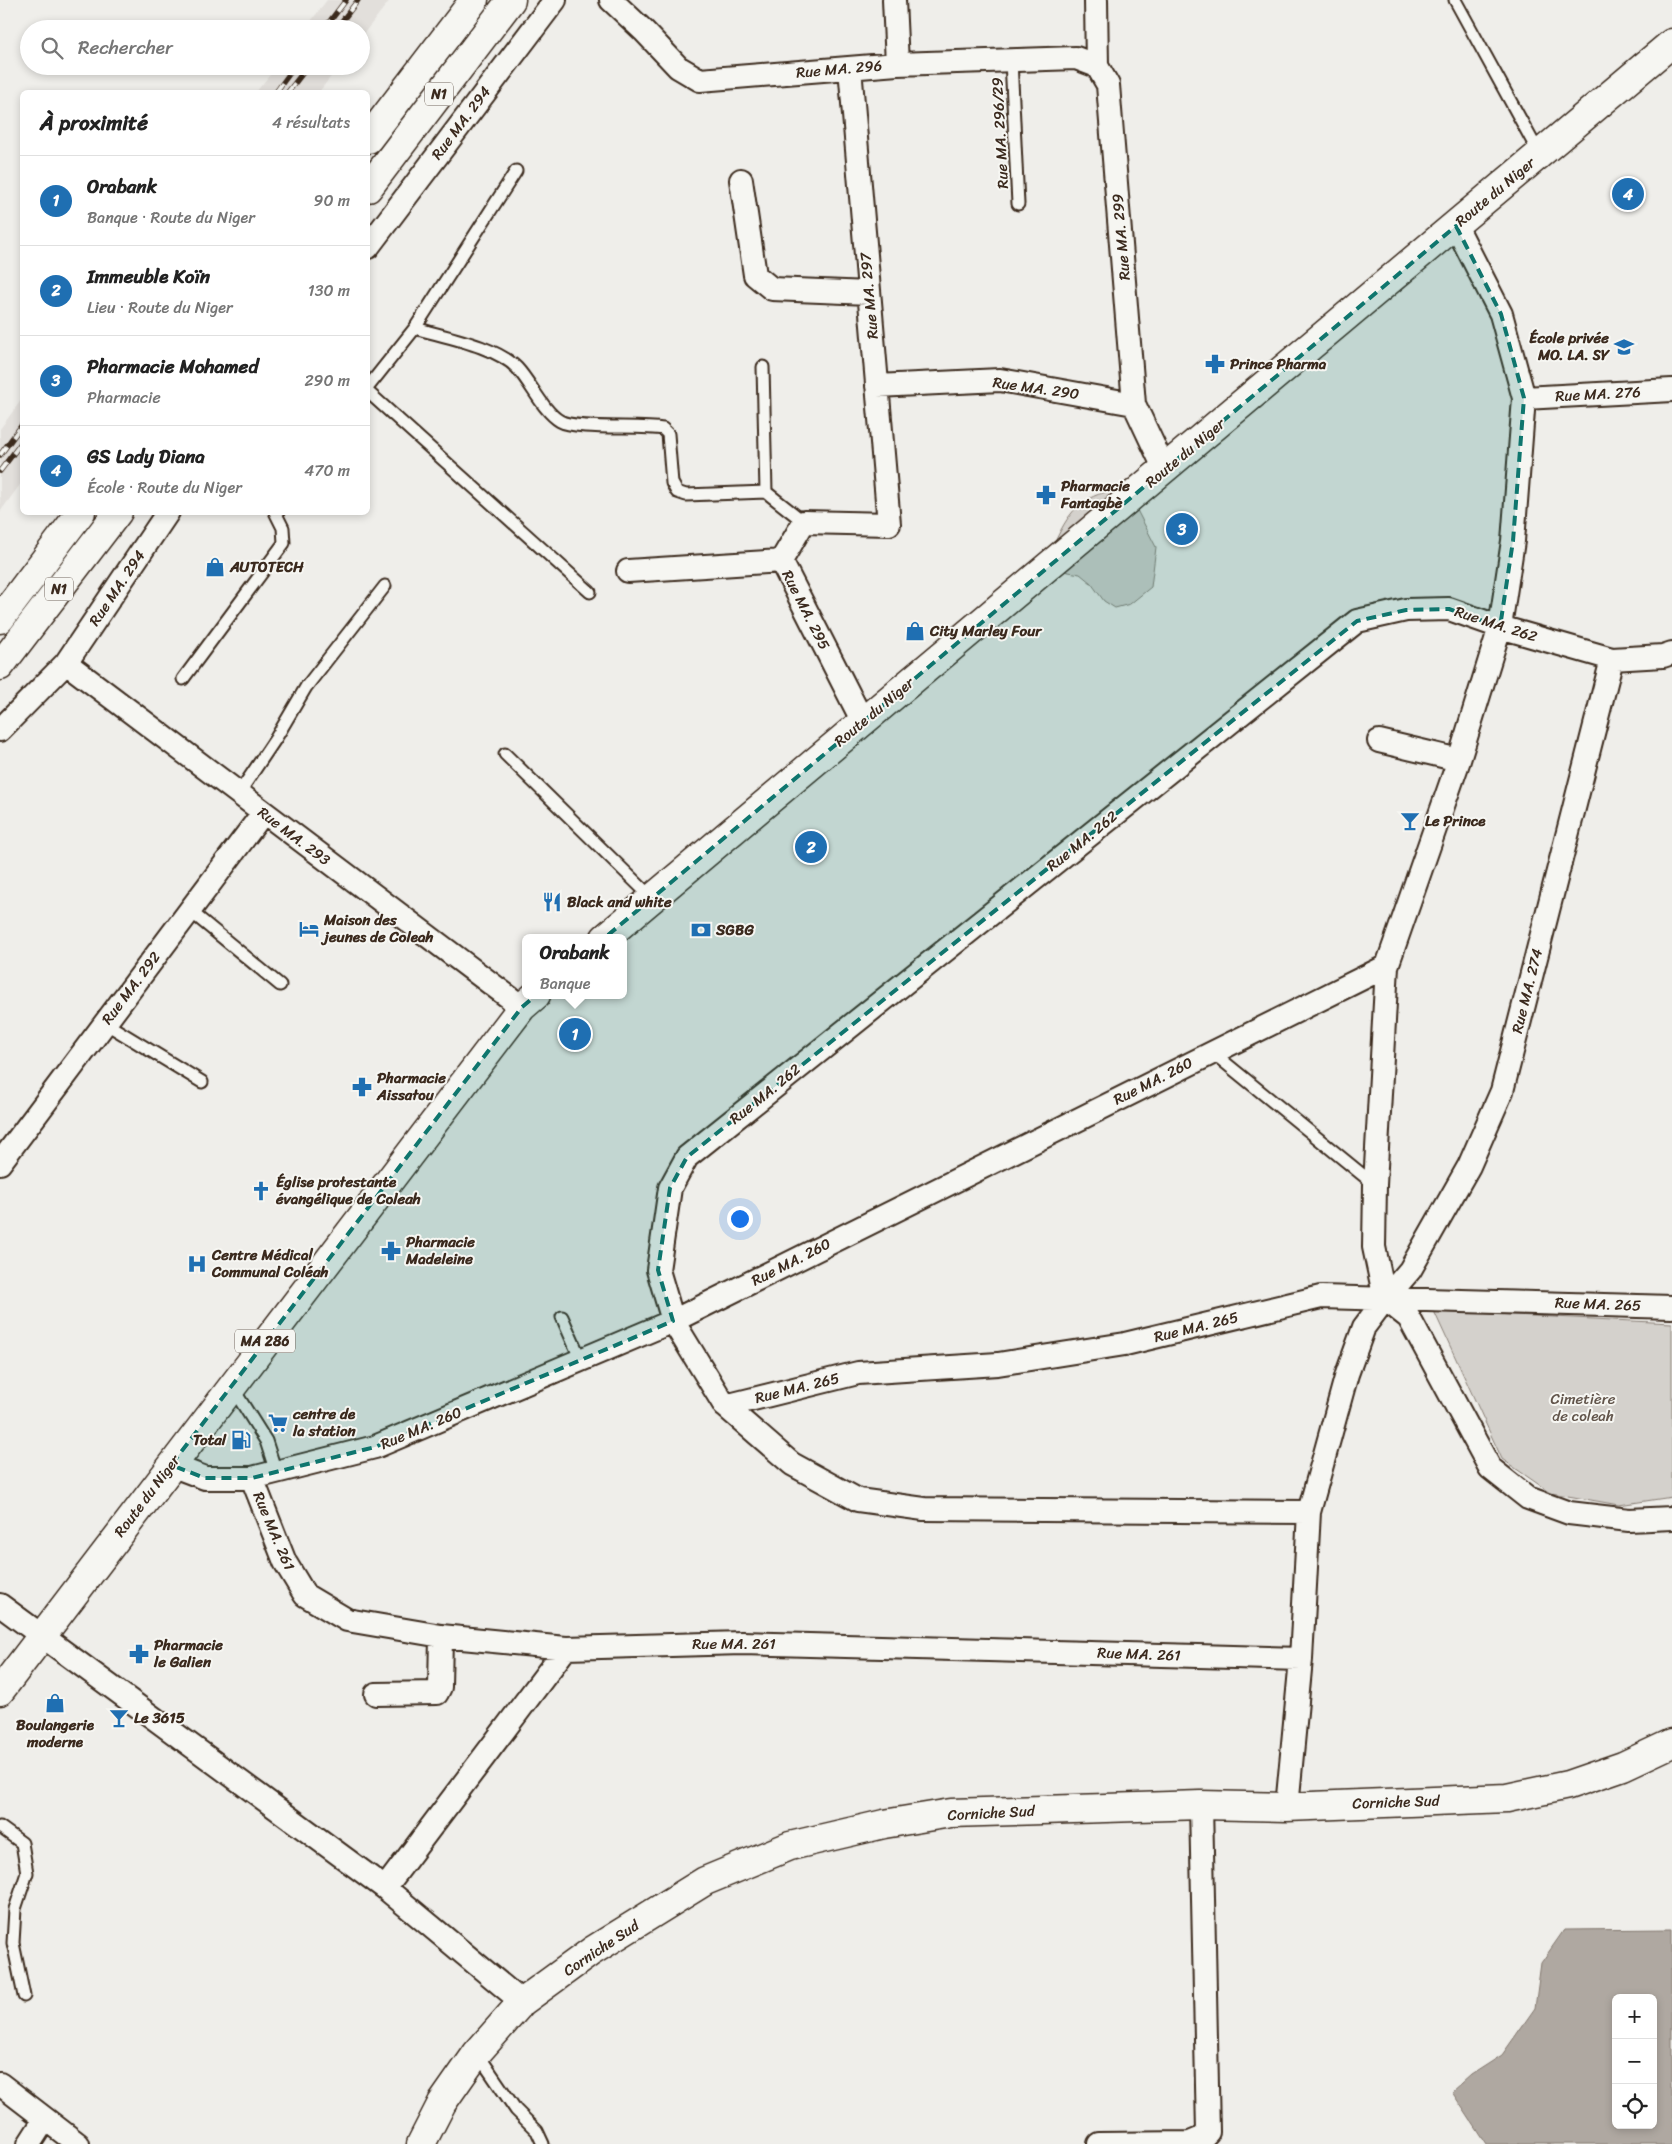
<!DOCTYPE html>
<html lang="fr">
<head>
<meta charset="utf-8">
<style>
  :root { --surface:#fff; --page:#f2f2f2; --text:#222; --muted:#767676; --line:#e0e0e0; --accent:#1f6fb2 }
  body { margin:0; font-family:Sriracha,sans-serif; background:var(--page); color:var(--text) }
  .controls { position:absolute; right:15px; bottom:15px; display:grid; overflow:hidden; border-radius:8px; box-shadow:0 2px 8px #0003 }
  .controls button { width:45px; height:45px; display:grid; place-items:center; padding:0; border:0; border-bottom:1px solid var(--line); background:var(--surface); color:var(--text); font:25px sans-serif }
  .you { position:absolute; left:739px; top:1218px; width:18px; height:18px; margin:-12px; border:4px solid #fff; border-radius:50%; background:#1a73e8; box-shadow:0 0 0 8px #1a73e833 }
  .badge { display:grid; place-items:center; width:32px; height:32px; border-radius:50%; background:var(--accent); color:#fff; font-size:16px; font-weight:700 }
  .pin { position:absolute; translate:-50% -50%; border:2px solid #fff; box-shadow:0 1px 5px #0006 }
  .popup { position:absolute; left:522px; top:934px; width:105px; height:65px; box-sizing:border-box; display:grid; place-content:center; border-radius:8px; background:var(--surface); filter:drop-shadow(0 1px 4px #0005); font-size:16px; white-space:nowrap; color:var(--muted) }
  .popup b { font-size:19px; color:var(--text) }
  .popup::after { content:''; position:absolute; left:50%; top:100%; margin-left:-10px; border:10px solid transparent; border-top-color:var(--surface) }
  .list { margin:0; padding:0; list-style:none }
  h2 { display:flex; justify-content:space-between; align-items:center; height:65px; margin:0; padding:0 20px; font-size:21px }
  h2 small { font-size:16px; font-weight:400; color:var(--muted) }
  .list li { display:grid; grid-template-columns:32px 1fr auto; gap:15px; align-items:center; box-sizing:border-box; height:90px; padding:0 20px; border-top:1px solid var(--line) }
  .list b { display:block; font-size:19px; white-space:nowrap }
  .list p { margin:0; font-size:16px; white-space:nowrap; color:var(--muted) }
  .list em { font-size:16px; font-style:normal; color:var(--muted) }
  .icon { flex:none; width:28px; height:28px; fill:none; stroke:currentColor; stroke-width:2; stroke-linecap:round; stroke-linejoin:round }
  .map { position:relative; flex:none; width:1672px; height:2144px; overflow:hidden }
  .search { position:absolute; background:var(--surface); box-shadow:0 2px 8px #0003; left:20px; top:20px; width:350px; height:55px; display:flex; align-items:center; gap:12px; box-sizing:border-box; padding:0 18px; border-radius:28px; color:var(--muted); font-size:19px }
  .panel { position:absolute; background:var(--surface); box-shadow:0 2px 8px #0003; left:20px; top:90px; width:350px; height:425px; border-radius:8px }
  .map>svg:first-child { display:block }
</style>
</head>
<body>
<div class="map">
<svg width="1672" height="2144" viewBox="0 0 1672 2144">
  <rect width="100%" height="100%" fill="#efeeea"/>
  <filter id="ink" filterUnits="userSpaceOnUse"><feTurbulence type="fractalNoise" baseFrequency=".02" numOctaves="2"/><feDisplacementMap in="SourceGraphic" scale="10" xChannelSelector="R" yChannelSelector="G"/><feConvolveMatrix kernelMatrix="1 2 1 2 8 2 1 2 1" color-interpolation-filters="sRGB"/></filter>
  <g filter="url(#ink)">
    <path fill="#e2dfdb" d="M 327,0 L 390,0 L 361,37 L 361,29 L 305,29 Z
      M 277,66 L 339,66 L 319,92 L 256,92 Z
      M 22,399 L 22,482 L 0,512 L 0,429 Z"/>
    <path fill="#d4d1cc" stroke="#887e75" d="M 1125,487 L 1156,547 L 1151,587 L 1130,604 L 1115,608 L 1104,601 L 1091,583 L 1080,574 L 1063,571 L 1054,544 C 1072,505 1083,496 1125,487 Z
      M 1434,1311 L 1672,1323 L 1672,1497 L 1619,1505 L 1551,1493 L 1502,1459 Z"/>
    <path fill="#afa8a1" stroke="#81766d" fill-rule="evenodd" d="M 1672,1929 L 1672,2144 L 1486,2144 L 1452,2092 L 1471,2075 L 1502,2055 L 1535,2008 L 1541,1963 L 1564,1930 ZM 1616,1998 L 1653,1998 L 1653,2125 L 1616,2125 Z"/>
    <g fill="none" stroke-linecap="round" stroke-linejoin="round">
      <defs>
        <path id="service" d="M 1455,0 L 1540,155
          M 1011,60 L 1018,204
          M 415,328 C 445,337 496,346 517,368 C 531,383 543,411 560,421 C 575,430 641,425 663,429 L 668,434 L 672,483 L 677,492 L 686,495 L 766,492 L 804,522
          M 763,367 L 766,492
          M 368,387 L 415,328 L 516,171
          M 368,392 L 590,592
          M 183,679 L 284,543 L 283,528 L 275,512
          M 505,754 L 652,898
          M 239,793 L 276,738 L 306,687 L 385,586
          M 189,910 L 280,985
          M 105,1023 L 202,1082
          M 1212,1052 L 1375,1185
          M 562,1317 L 581,1360
          M 232,1387 L 266,1441 L 276,1472
          M 0,1827 L 22,1843 L 27,1873 L 15,1909 L 13,1943 L 24,1996
          M 477,2053 L 516,2110 L 537,2131 L 543,2144"/>
        <path id="minor" d="M 611,0 L 644,31 L 678,67 L 700,80 L 897,64 L 1076,58 L 1097,66
          M 894,0 L 897,64
          M 1096,0 L 1097,66 L 1108,85 L 1134,404 L 1165,470
          M 850,68 L 889,524 L 804,522 L 781,561 L 863,722
          M 741,180 L 755,275 L 772,289 L 869,293
          M 368,247 L 555,0
          M 877,386 L 1000,380 L 1134,404
          M 1524,398 L 1672,390
          M 628,571 L 781,561
          M 1612,659 L 1502,1091 L 1469,1166 L 1410,1270 L 1385,1299 L 1409,1318 L 1490,1468 L 1528,1498 L 1569,1513 L 1629,1520 L 1672,1518
          M 66,663 L 522,1007
          M 0,730 L 66,663 L 168,512
          M 1379,741 L 1459,760
          M 0,1163 L 263,813
          M 725,1406 L 858,1373 L 998,1364 L 1125,1344 L 1321,1297 L 1672,1307
          M 171,1465 L 205,1478 L 252,1478 L 375,1447 L 673,1321 L 1387,966
          M 252,1478 L 285,1562 L 305,1595 L 347,1620 L 441,1636 L 566,1648 L 742,1643 L 1301,1659
          M 1309,1512 L 924,1509 L 858,1500 L 792,1464 L 725,1406 L 673,1321 L 658,1270 L 670,1188 L 687,1157 L 1357,621 L 1406,610 L 1449,609 L 1500,627 L 1612,659 L 1663,656 L 1672,653
          M 0,1605 L 385,1888 L 522,2002
          M 376,1694 L 437,1693 L 440,1687 L 441,1636
          M 1287,1807 L 1301,1659 L 1309,1512 L 1347,1374 L 1364,1327 L 1385,1299 L 1374,1247 L 1375,1185 L 1387,966 L 1459,760 L 1500,627 L 1513,541 L 1524,398 L 1501,314 L 1456,226
          M 385,1888 L 566,1648
          M 0,2084 L 78,2144
          M 29,2144 L 45,2119
          M 1099,2144 L 1190,2143 L 1202,2138 L 1208,2132 L 1201,1805"/>
        <path id="secondary" d="M 421,2144 L 442,2103 L 477,2053 L 522,2002 L 592,1951 L 705,1881 L 790,1846 L 884,1824 L 951,1813 L 1201,1805 L 1287,1807 L 1507,1798 L 1568,1785 L 1623,1766 L 1672,1743"/>
        <path id="primary" d="M 605,938 L 1672,43
          M 0,1691 L 522,1007 L 536,995"/>
        <path id="trunk" d="M 368,139 L 474,0
          M 368,188 L 511,0
          M 0,619 L 81,512
          M 0,666 L 118,512"/>
      </defs>
      <use href="#service" stroke="#3b2a1e" stroke-width="15"/>
      <use href="#minor" stroke="#3b2a1e" stroke-width="26"/>
      <use href="#secondary" stroke="#3b2a1e" stroke-width="31"/>
      <use href="#primary" stroke="#3b2a1e" stroke-width="31"/>
      <use href="#trunk" stroke="#3b2a1e" stroke-width="31"/>
      <use href="#service" stroke="#f6f6f2" stroke-width="11"/>
      <use href="#minor" stroke="#f6f6f2" stroke-width="22"/>
      <use href="#secondary" stroke="#f6f6f2" stroke-width="28"/>
      <use href="#primary" stroke="#f6f6f2" stroke-width="28"/>
      <use href="#trunk" stroke="#f6f6f2" stroke-width="28"/>
      <defs>
        <path id="rail" d="M 324,29 L 346,0
          M 336,29 L 358,0
          M 276,92 L 295,66
          M 288,92 L 308,66
          M 0,455 L 22,425
          M 0,471 L 22,442"/>
      </defs>
      <use href="#rail" stroke="#3b2a1e" stroke-width="5.5"/>
      <use href="#rail" stroke="#f6f6f2" stroke-width="4" stroke-dasharray="11" stroke-linecap="butt"/>
    </g>
  </g>
  <path fill="#0f766e" fill-opacity="0.2" stroke="#0f766e" stroke-width="4" stroke-dasharray="10 6" stroke-linejoin="round" d="M 1456,226 L 1501,314 L 1524,398 L 1513,541 L 1500,627 L 1449,609 L 1406,610 L 1357,621 L 687,1157 L 670,1188 L 658,1270 L 673,1321 L 375,1447 L 252,1478 L 205,1478 L 171,1465 L 522,1007 Z"/>
  <defs>
    <symbol id="school-bare" viewBox="-9 -9 18 18"><path d="M0-5L7-2L0 1L-7-2ZM-4 1L0 2.5L4 1V4Q0 6-4 4Z" fill="#1f6fb2" stroke="#f6f6f2" stroke-width="2.5" paint-order="stroke"/></symbol>
    <symbol id="pharmacy-bare" viewBox="-9 -9 18 18"><path d="M-2-6h4v4h4v4h-4v4h-4v-4h-4v-4h4Z" fill="#1f6fb2" stroke="#f6f6f2" stroke-width="2.5" paint-order="stroke"/></symbol>
    <symbol id="shop-bare" viewBox="-9 -9 18 18"><path d="M-5-2.5h2.3a2.7 3.5 0 0 1 5.4 0H5L5.5 6h-11ZM-1.5-2.5h3a1.5 2.3 0 0 0-3 0Z" fill="#1f6fb2" stroke="#f6f6f2" stroke-width="2.5" paint-order="stroke"/></symbol>
    <symbol id="bar-bare" viewBox="-9 -9 18 18"><path d="M-6-5H6L.8 .8V4.5H3.5V6h-7V4.5H-.8V.8Z" fill="#1f6fb2" stroke="#f6f6f2" stroke-width="2.5" paint-order="stroke"/></symbol>
    <symbol id="restaurant-bare" viewBox="-9 -9 18 18"><path d="M-5-6h1v4h1v-4h1v4h1v-4h1v5L-1.5 .5V6h-2V.5L-5-1ZM5-6V6H3V1.5H1.5Q1.5-4 5-6Z" fill="#1f6fb2" stroke="#f6f6f2" stroke-width="2.5" paint-order="stroke"/></symbol>
    <symbol id="hotel-bare" viewBox="-9 -9 18 18"><path d="M-6-4.5h1.5V1H6V5H4.5V3h-9V5H-6ZM-4 0a1.8 1.8 0 1 1 3.6 0ZM.5 0V-2.5h3Q6-2.5 6 0Z" fill="#1f6fb2" stroke="#f6f6f2" stroke-width="2.5" paint-order="stroke"/></symbol>
    <symbol id="bank-bare" viewBox="-9 -9 18 18"><path d="M-6-4H6V4H-6ZM0-2.3a2.3 2.3 0 1 0 0 4.6a2.3 2.3 0 1 0 0-4.6Z" fill="#1f6fb2" stroke="#f6f6f2" stroke-width="2.5" paint-order="stroke"/></symbol>
    <symbol id="church-bare" viewBox="-9 -9 18 18"><path d="M-1.2-6h2.4v3.5h3.3v2.4h-3.3V6h-2.4V-.1h-3.3v-2.4h3.3Z" fill="#1f6fb2" stroke="#f6f6f2" stroke-width="2.5" paint-order="stroke"/></symbol>
    <symbol id="hospital-bare" viewBox="-9 -9 18 18"><path d="M-5-5h3v3.5h4V-5h3V5h-3V1.5h-4V5h-3Z" fill="#1f6fb2" stroke="#f6f6f2" stroke-width="2.5" paint-order="stroke"/></symbol>
    <symbol id="supermarket-bare" viewBox="-9 -9 18 18"><path d="M-6-5.5h2.5l.6 2H6L4.5 2H-2.5L-4.4-4H-6ZM-1.5 3.2a1.3 1.3 0 1 0 .1 0ZM3 3.2a1.3 1.3 0 1 0 .1 0Z" fill="#1f6fb2" stroke="#f6f6f2" stroke-width="2.5" paint-order="stroke"/></symbol>
    <symbol id="fuel-bare" viewBox="-9 -9 18 18"><path d="M-5.5-6h7V0h2V4h1.3V-2.5L3-4.5l.8-.8L6-3V5H2.5V1h-1V6h-7ZM-4.2-4.7v3.2H.2V-4.7Z" fill="#1f6fb2" stroke="#f6f6f2" stroke-width="2.5" paint-order="stroke"/></symbol>
  </defs>
  <g fill-rule="evenodd">
    <use href="#school-bare" x="1610" y="333" width="28" height="28"/>
    <use href="#pharmacy-bare" x="1201" y="350" width="28" height="28"/>
    <use href="#pharmacy-bare" x="1032" y="481" width="28" height="28"/>
    <use href="#shop-bare" x="201" y="553" width="28" height="28"/>
    <use href="#shop-bare" x="901" y="617" width="28" height="28"/>
    <use href="#bar-bare" x="1396" y="807" width="28" height="28"/>
    <use href="#restaurant-bare" x="538" y="888" width="28" height="28"/>
    <use href="#hotel-bare" x="295" y="915" width="28" height="28"/>
    <use href="#bank-bare" x="687" y="916" width="28" height="28"/>
    <use href="#pharmacy-bare" x="348" y="1073" width="28" height="28"/>
    <use href="#church-bare" x="247" y="1177" width="28" height="28"/>
    <use href="#pharmacy-bare" x="377" y="1237" width="28" height="28"/>
    <use href="#hospital-bare" x="183" y="1250" width="28" height="28"/>
    <use href="#supermarket-bare" x="264" y="1409" width="28" height="28"/>
    <use href="#fuel-bare" x="227" y="1426" width="28" height="28"/>
    <use href="#pharmacy-bare" x="125" y="1640" width="28" height="28"/>
    <use href="#shop-bare" x="41" y="1689" width="28" height="28"/>
    <use href="#bar-bare" x="105" y="1704" width="28" height="28"/>
  </g>
  <g text-anchor="middle" stroke-width="4" stroke-linejoin="round" paint-order="stroke">
    <g fill="#f6f6f2" stroke="#73675e" stroke-width="1">
      <rect x="425" y="82.5" width="28" height="23" rx="4"/>
      <rect x="45" y="577.5" width="28" height="23" rx="4"/>
      <rect x="235" y="1329.5" width="60" height="23" rx="4"/>
    </g>
    <g font-size="14" font-weight="bold" fill="#3b2a1e">
      <text x="439" y="99">N1</text>
      <text x="59" y="594">N1</text>
      <text x="265" y="1346">MA 286</text>
    </g>
    <g font-size="15" fill="#3b2a1e" stroke="#f6f6f2">
      <text transform="translate(839 69) rotate(-5)" y="5">Rue MA. 296</text>
      <text transform="translate(461 123) rotate(-53)" y="5">Rue MA. 294</text>
      <text transform="translate(1000 133) rotate(-93)" y="5">Rue MA. 296/29</text>
      <text transform="translate(1495 192) rotate(-40)" y="5">Route du Niger</text>
      <text transform="translate(1121 237) rotate(-95)" y="5">Rue MA. 299</text>
      <text transform="translate(869 296) rotate(-95)" y="5">Rue MA. 297</text>
      <text transform="translate(1036 388) rotate(8)" y="5">Rue MA. 290</text>
      <text transform="translate(1598 394) rotate(-3)" y="5">Rue MA. 276</text>
      <text transform="translate(1185 453) rotate(-40)" y="5">Route du Niger</text>
      <text transform="translate(117 588) rotate(-56)" y="5">Rue MA. 294</text>
      <text transform="translate(806 610) rotate(63)" y="5">Rue MA. 295</text>
      <text transform="translate(1496 624) rotate(18)" y="5">Rue MA. 262</text>
      <text transform="translate(874 712) rotate(-40)" y="5">Route du Niger</text>
      <text transform="translate(294 836) rotate(37)" y="5">Rue MA. 293</text>
      <text transform="translate(1082 841) rotate(-39)" y="5">Rue MA. 262</text>
      <text transform="translate(131 988) rotate(-53)" y="5">Rue MA. 292</text>
      <text transform="translate(1527 991) rotate(-76)" y="5">Rue MA. 274</text>
      <text transform="translate(1153 1081) rotate(-27)" y="5">Rue MA. 260</text>
      <text transform="translate(765 1094) rotate(-39)" y="5">Rue MA. 262</text>
      <text transform="translate(791 1262) rotate(-27)" y="5">Rue MA. 260</text>
      <text transform="translate(1598 1304) rotate(2)" y="5">Rue MA. 265</text>
      <text transform="translate(1196 1327) rotate(-14)" y="5">Rue MA. 265</text>
      <text transform="translate(797 1388) rotate(-14)" y="5">Rue MA. 265</text>
      <text transform="translate(421 1428) rotate(-23)" y="5">Rue MA. 260</text>
      <text transform="translate(147 1496) rotate(-53)" y="5">Route du Niger</text>
      <text transform="translate(274 1531) rotate(67)" y="5">Rue MA. 261</text>
      <text x="734" y="1649">Rue MA. 261</text>
      <text transform="translate(1139 1654) rotate(2)" y="5">Rue MA. 261</text>
      <text transform="translate(1396 1802) rotate(-2)" y="5">Corniche Sud</text>
      <text transform="translate(991 1813) rotate(-3)" y="5">Corniche Sud</text>
      <text transform="translate(601 1948) rotate(-34)" y="5">Corniche Sud</text>
    </g>
    <g font-size="15" font-weight="bold" fill="#3b2a1e" stroke="#f6f6f2" text-anchor="start">
      <text x="1609" y="343" text-anchor="end">École privée<tspan x="1609" dy="17">MO. LA. SY</tspan></text>
      <text x="1230" y="369">Prince Pharma</text>
      <text x="1061" y="491">Pharmacie<tspan x="1061" dy="17">Fantagbè</tspan></text>
      <text x="230" y="572">AUTOTECH</text>
      <text x="930" y="636">City Marley Four</text>
      <text x="1425" y="826">Le Prince</text>
      <text x="567" y="907">Black and white</text>
      <text x="324" y="925">Maison des<tspan x="324" dy="17">jeunes de Coleah</tspan></text>
      <text x="716" y="935">SGBG</text>
      <text x="377" y="1083">Pharmacie<tspan x="377" dy="17">Aissatou</tspan></text>
      <text x="276" y="1187">Église protestante<tspan x="276" dy="17">évangélique de Coleah</tspan></text>
      <text x="406" y="1247">Pharmacie<tspan x="406" dy="17">Madeleine</tspan></text>
      <text x="212" y="1260">Centre Médical<tspan x="212" dy="17">Communal Coléah</tspan></text>
      <text x="293" y="1419">centre de<tspan x="293" dy="17">la station</tspan></text>
      <text x="226" y="1445" text-anchor="end">Total</text>
      <text x="154" y="1650">Pharmacie<tspan x="154" dy="17">le Galien</tspan></text>
      <text x="134" y="1723">Le 3615</text>
      <text x="55" y="1730" text-anchor="middle">Boulangerie<tspan x="55" dy="17">moderne</tspan></text>
    </g>
    <g font-size="15" fill="#61544a" stroke="#f6f6f2">
      <text x="1583" y="1404">Cimetière<tspan x="1583" dy="17">de coleah</tspan></text>
    </g>
  </g>
</svg>
<div class="controls">
<button>+</button>
<button>−</button>
<button><svg class="icon" aria-label="locate" viewBox="0 0 24 24"><circle cx="12" cy="12" r="6"/><path d="M12 2v4M12 18v4M2 12h4M18 12h4"/></svg></button>
</div>
<div class="you"></div>
<div class="pin badge" style="left:575px;top:1034px">1</div>
<div class="popup"><b>Orabank</b>Banque</div>
<div class="pin badge" style="left:811px;top:847px">2</div>
<div class="pin badge" style="left:1182px;top:529px">3</div>
<div class="pin badge" style="left:1628px;top:194px">4</div>
<div class="search"><svg class="icon" aria-label="search" viewBox="0 0 24 24"><circle cx="10" cy="10" r="6"/><path d="M15 15l6 6"/></svg>Rechercher</div>
<section class="panel">
<h2>À proximité<small>4 résultats</small></h2>
<ul class="list">
<li><span class="badge">1</span><div><b>Orabank</b><p>Banque · Route du Niger</p></div><em>90 m</em></li>
<li><span class="badge">2</span><div><b>Immeuble Koïn</b><p>Lieu · Route du Niger</p></div><em>130 m</em></li>
<li><span class="badge">3</span><div><b>Pharmacie Mohamed</b><p>Pharmacie</p></div><em>290 m</em></li>
<li><span class="badge">4</span><div><b>GS Lady Diana</b><p>École · Route du Niger</p></div><em>470 m</em></li>
</ul>
</section>
</div>
</body>
</html>
